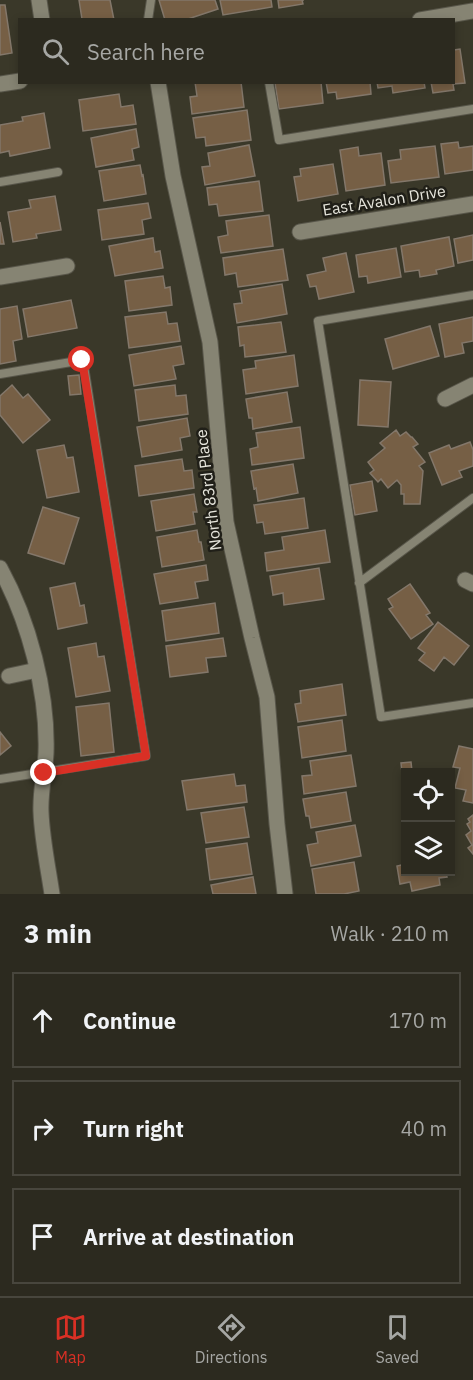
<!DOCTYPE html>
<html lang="en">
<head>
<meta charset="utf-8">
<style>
  :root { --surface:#2c2a1f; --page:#343228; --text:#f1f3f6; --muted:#a6a7a4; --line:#48463d; --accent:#d93025 }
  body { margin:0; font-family:"IBM Plex Sans",sans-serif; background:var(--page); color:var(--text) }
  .controls { position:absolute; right:18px; bottom:18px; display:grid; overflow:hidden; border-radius:0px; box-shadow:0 3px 9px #0003 }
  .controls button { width:54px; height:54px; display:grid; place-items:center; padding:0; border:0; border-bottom:2px solid var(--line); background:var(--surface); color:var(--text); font:30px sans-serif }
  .stop { position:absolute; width:18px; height:18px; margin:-14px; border:4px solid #d93025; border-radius:50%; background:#fff }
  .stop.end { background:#d93025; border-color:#fff; box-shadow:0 2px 6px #0008 }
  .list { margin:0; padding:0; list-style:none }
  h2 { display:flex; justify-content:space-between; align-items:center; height:78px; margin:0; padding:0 24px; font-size:26px }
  h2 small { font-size:20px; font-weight:400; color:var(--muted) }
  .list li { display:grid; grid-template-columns:39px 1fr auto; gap:18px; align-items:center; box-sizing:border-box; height:96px; margin:0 12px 12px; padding:0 12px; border:2px solid var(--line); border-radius:0px }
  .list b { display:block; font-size:22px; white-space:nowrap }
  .list em { font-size:20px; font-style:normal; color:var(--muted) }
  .icon { flex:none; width:33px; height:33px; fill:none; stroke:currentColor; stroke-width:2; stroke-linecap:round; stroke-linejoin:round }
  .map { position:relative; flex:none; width:473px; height:894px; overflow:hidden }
  .search { position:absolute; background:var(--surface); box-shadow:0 3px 9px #0003; left:18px; right:18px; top:18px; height:66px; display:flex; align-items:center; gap:15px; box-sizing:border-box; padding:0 21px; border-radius:0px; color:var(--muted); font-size:22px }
  .sheet { height:402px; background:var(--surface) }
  nav { display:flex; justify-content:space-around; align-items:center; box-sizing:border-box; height:84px; border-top:2px solid var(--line); background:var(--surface); font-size:16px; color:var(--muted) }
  nav a { display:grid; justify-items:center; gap:3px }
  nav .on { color:var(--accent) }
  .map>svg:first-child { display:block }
</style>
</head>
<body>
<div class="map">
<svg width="473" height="894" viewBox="0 0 473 894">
  <rect width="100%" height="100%" fill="#3a3829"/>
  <path fill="#765f45" stroke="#83776a" stroke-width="1.5" d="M 79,0 L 110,0 L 114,20 L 82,19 Z
    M 159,0 L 215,0 L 218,9 L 185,20 L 165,20 Z
    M 220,0 L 271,0 L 272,7 L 223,15 Z
    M 278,0 L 304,0 L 302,0 L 303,4 L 279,8 Z
    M 0,5 L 5,5 L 12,53 L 0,55 Z
    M 460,49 L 465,83 L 453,84 L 454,90 L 433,93 L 431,82 L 454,82 L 454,50 Z
    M 195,82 L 241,82 L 244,107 L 192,114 L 190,97 L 197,96 Z
    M 321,82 L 323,103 L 279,109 L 275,83 Z
    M 326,82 L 370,82 L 371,94 L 337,99 L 336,92 L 328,93 Z
    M 377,82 L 424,82 L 425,88 L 393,93 L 392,86 L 378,88 Z
    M 119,94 L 121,107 L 133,105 L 136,124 L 83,131 L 79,100 Z
    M 247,110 L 251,140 L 206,146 L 205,137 L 196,138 L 193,118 Z
    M 44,113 L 50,148 L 10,156 L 9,151 L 0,153 L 0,125 L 23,121 L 22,117 Z
    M 136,129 L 139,147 L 132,149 L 134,160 L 96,167 L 91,138 Z
    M 458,142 L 459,148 L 473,146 L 473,170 L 445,174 L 441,144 Z
    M 249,145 L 255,176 L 205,185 L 202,167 L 210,166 L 208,153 Z
    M 435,146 L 439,177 L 391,183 L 388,161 L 401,159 L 400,150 Z
    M 358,147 L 359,156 L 381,153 L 385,185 L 346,191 L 340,150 Z
    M 333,164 L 338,194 L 298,201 L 294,177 L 301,176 L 300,169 Z
    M 140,165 L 142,176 L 143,175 L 146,194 L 104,201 L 99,171 Z
    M 259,181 L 263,211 L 219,216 L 217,204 L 209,205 L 207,188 Z
    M 55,196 L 61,230 L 36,234 L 37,238 L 13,242 L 8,212 L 31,208 L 29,200 Z
    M 148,203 L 151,218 L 142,220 L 144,234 L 102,240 L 98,210 Z
    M 269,215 L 273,246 L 221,253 L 218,237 L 228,235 L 226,221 Z
    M 0,222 L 4,244 L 0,244 Z
    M 473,235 L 473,260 L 458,263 L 454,239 Z
    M 449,237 L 454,266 L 436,270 L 437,274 L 420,277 L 419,270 L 405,272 L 401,246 Z
    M 153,238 L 155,252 L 160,251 L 163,268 L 115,276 L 109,246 Z
    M 396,248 L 401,277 L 368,283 L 367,276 L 359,277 L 356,255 Z
    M 283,249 L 288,280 L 238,287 L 236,273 L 225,275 L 223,258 Z
    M 346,253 L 354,292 L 319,299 L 316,286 L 310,287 L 307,275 L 326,271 L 323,258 Z
    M 163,276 L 165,288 L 170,287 L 172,305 L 129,311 L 125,281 Z
    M 282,284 L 287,314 L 237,323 L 234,304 L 242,303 L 240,291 Z
    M 71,300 L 77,328 L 28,337 L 23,309 Z
    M 17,306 L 22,339 L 13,341 L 16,361 L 0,364 L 0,309 Z
    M 166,312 L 168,324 L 177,323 L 180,341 L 129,348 L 125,317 Z
    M 473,317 L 473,341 L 462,343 L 464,353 L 445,357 L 439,324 Z
    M 281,322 L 286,352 L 245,357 L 244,345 L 240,346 L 238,327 Z
    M 430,326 L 439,356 L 393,369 L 385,339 Z
    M 181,346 L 184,364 L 173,366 L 176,379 L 134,386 L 129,355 Z
    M 294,355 L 298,386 L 246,394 L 243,370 L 256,368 L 255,361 Z
    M 79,375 L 81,394 L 70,395 L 68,376 Z
    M 360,380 L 391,382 L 388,427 L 358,425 Z
    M 12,385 L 23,398 L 28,394 L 50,420 L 23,443 L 0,415 L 0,396 Z
    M 175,385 L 176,396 L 186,395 L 188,414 L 139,421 L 135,390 Z
    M 287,392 L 292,422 L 253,429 L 252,418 L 249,418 L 246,399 Z
    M 187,418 L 190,436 L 180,438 L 182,450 L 142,457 L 137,427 Z
    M 300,427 L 304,458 L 252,465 L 250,449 L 258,447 L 256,433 Z
    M 396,430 L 400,436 L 406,432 L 411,437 L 412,437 L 418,444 L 413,447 L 425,462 L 419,466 L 423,471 L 420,504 L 404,504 L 404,494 L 401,494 L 401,485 L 397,480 L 388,488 L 381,479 L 378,482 L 370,473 L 374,470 L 368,462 L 385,448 L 380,443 Z
    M 470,442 L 473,450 L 473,466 L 459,471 L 462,477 L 442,485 L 429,453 L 449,445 L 451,449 Z
    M 64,445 L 67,458 L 73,457 L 79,492 L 47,498 L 37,450 Z
    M 182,459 L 184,471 L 192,470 L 194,488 L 139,496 L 135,466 Z
    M 293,464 L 298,493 L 258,501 L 256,488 L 254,489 L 251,471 Z
    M 372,481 L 377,511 L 355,515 L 350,485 Z
    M 194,494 L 197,512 L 193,512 L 195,524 L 156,531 L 151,501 Z
    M 304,498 L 308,528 L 265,534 L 263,522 L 257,523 L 254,505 Z
    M 43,507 L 79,518 L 64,564 L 28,553 Z
    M 197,530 L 199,542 L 201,542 L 204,560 L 162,567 L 157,537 Z
    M 325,530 L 330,562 L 267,571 L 265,553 L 284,550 L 282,537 Z
    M 206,565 L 208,580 L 195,582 L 198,598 L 160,604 L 154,574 Z
    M 319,568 L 324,599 L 284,605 L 283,593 L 273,595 L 270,576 Z
    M 75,583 L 80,606 L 84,605 L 87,623 L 58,629 L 50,588 Z
    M 410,584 L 430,613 L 426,615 L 433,624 L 411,639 L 389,609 L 393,607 L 388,599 Z
    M 215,603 L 219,633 L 166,641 L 162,611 Z
    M 438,622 L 469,646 L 454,665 L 444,657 L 434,671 L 419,660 L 425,653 L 418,648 Z
    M 223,638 L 226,656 L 206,658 L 208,672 L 170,677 L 166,646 Z
    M 96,643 L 98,657 L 104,656 L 110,691 L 76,697 L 68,648 Z
    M 342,684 L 346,715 L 298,722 L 295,704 L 301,703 L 300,691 Z
    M 109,703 L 114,752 L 81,756 L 76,707 Z
    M 342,720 L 346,751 L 302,758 L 298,727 Z
    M 0,732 L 11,746 L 0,755 Z
    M 459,746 L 473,749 L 473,803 L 463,801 L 466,790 L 455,788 L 460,768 L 453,767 Z
    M 351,755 L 356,786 L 304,794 L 302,776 L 312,775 L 310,761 Z
    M 411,762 L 412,771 L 419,770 L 419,772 L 406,772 L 405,803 L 401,763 Z
    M 234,774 L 236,786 L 245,785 L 247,802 L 187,810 L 182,781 Z
    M 346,792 L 351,821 L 311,828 L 309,816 L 306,816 L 303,799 Z
    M 244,807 L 249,837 L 206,843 L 201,813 Z
    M 473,815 L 473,854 L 468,848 L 472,845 L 466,835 L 471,831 L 467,824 L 470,822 L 468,819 Z
    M 355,825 L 361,856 L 311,866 L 307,845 L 318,843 L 316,832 Z
    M 247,843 L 252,874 L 210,880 L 206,849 Z
    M 354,862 L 359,891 L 344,894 L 316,894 L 312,869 Z
    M 406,864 L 406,872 L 446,872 L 447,877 L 439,878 L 440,885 L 412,891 L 410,882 L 400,884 L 397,866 Z
    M 253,877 L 256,894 L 213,894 L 211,885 Z"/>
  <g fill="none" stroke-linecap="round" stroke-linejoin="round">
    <defs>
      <path id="lane" d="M 148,20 L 151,0
        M 269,82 L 279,140 L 473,109
        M 0,182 L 58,172
        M 473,295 L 318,321 L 381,717 L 473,703
        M 0,374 L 83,360 L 146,756 L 0,779
        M 359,583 L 473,498"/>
      <path id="street" d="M 39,0 L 42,20
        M 420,20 L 473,11
        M 158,82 L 173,176 L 210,342 L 226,522 L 252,638 L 267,697 L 277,824 L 285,894
        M 0,84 L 20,81
        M 300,232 L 473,204
        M 0,277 L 67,266
        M 445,399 L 473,385
        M 0,568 C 29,621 48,692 46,753 C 45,773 40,792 41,812 C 42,839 48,867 52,894
        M 465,580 L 473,584
        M 9,676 L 37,670"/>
    </defs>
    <use href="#lane" stroke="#58564a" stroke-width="10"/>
    <use href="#street" stroke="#58564a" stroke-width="17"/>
    <use href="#lane" stroke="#868473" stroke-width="8"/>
    <use href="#street" stroke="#868473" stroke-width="15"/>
  </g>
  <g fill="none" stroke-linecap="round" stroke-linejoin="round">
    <path stroke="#d93025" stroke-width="8" d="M 44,773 L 146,756 L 82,360"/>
  </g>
  <g text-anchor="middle" stroke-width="5" stroke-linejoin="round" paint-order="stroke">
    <g font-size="16" fill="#e6e5dc" stroke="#201f18">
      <text transform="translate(384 200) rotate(-9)" y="6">East Avalon Drive</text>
      <text transform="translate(208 490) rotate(-97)" y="6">North 83rd Place</text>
    </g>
  </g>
</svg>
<div class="controls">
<button><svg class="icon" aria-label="locate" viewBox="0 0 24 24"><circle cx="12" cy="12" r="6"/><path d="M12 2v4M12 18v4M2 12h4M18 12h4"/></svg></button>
<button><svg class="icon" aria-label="layers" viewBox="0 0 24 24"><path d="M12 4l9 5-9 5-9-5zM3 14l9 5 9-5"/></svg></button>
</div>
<div class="stop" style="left:82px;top:360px"></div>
<div class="stop end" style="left:44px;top:773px"></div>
<div class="search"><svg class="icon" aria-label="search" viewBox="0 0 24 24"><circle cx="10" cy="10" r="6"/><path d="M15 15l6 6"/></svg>Search here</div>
</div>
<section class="sheet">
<h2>3 min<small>Walk · 210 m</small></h2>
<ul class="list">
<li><svg class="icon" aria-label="ahead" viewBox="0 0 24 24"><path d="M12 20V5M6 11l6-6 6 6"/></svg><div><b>Continue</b></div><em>170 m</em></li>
<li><svg class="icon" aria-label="right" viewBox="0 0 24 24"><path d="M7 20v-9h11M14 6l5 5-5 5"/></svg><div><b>Turn right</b></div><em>40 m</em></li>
<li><svg class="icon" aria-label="arrive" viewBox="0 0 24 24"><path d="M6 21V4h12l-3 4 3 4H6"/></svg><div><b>Arrive at destination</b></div></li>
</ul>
</section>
<nav>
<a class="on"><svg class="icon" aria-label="map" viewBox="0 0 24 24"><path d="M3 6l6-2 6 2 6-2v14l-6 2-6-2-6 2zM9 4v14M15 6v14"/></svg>Map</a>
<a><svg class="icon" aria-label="directions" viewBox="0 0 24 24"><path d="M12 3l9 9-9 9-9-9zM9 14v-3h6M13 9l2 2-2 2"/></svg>Directions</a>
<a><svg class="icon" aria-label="saved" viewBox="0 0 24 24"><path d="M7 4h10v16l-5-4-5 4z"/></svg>Saved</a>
</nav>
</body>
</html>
